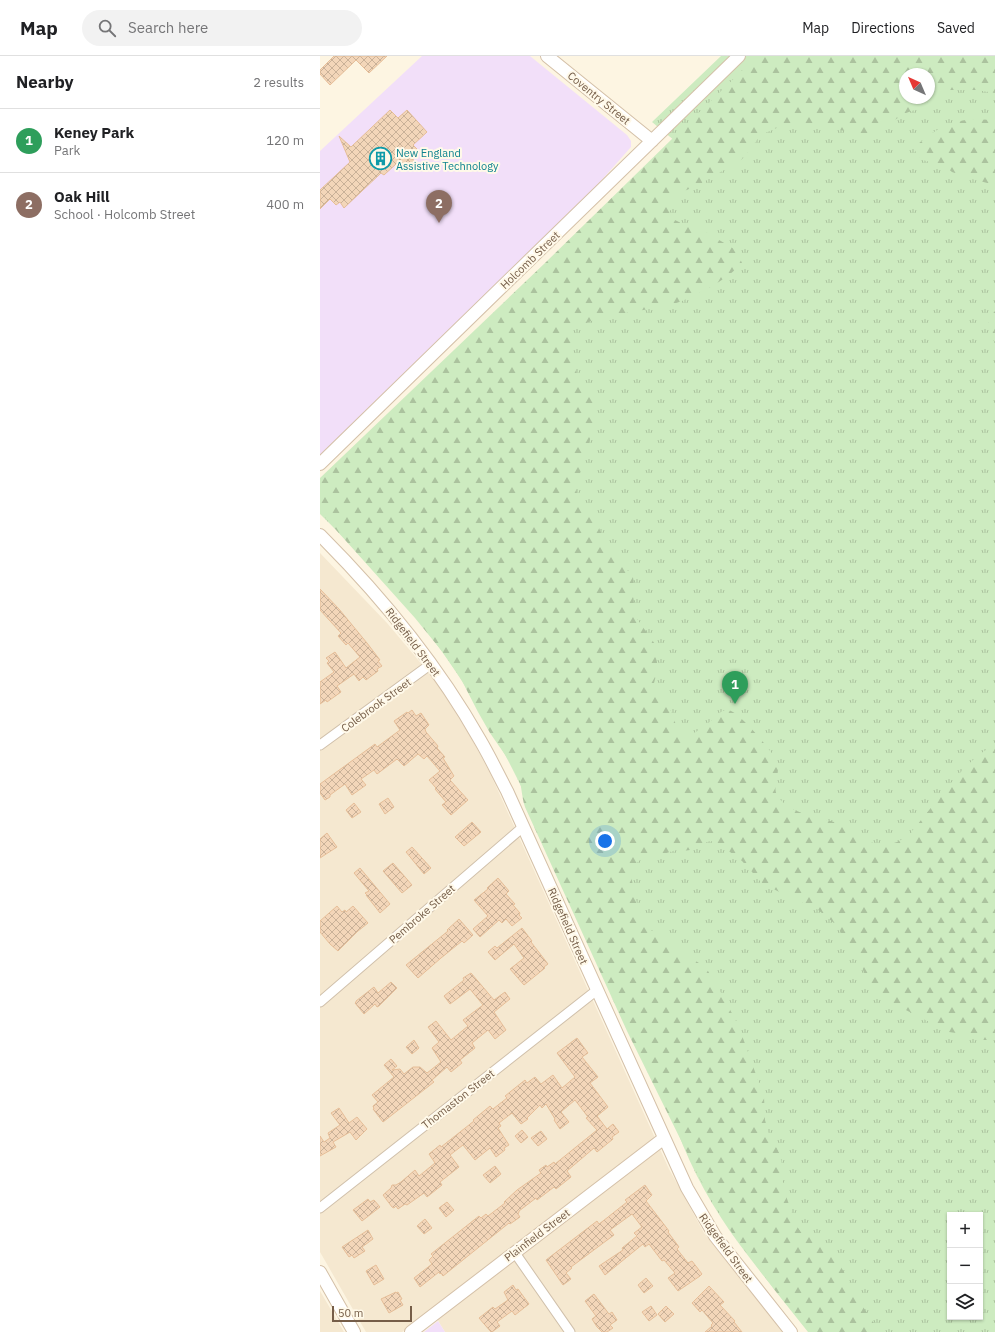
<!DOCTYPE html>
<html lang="en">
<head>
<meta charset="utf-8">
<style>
  :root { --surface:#fff; --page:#f2f2f2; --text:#202124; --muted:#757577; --line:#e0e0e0; --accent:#d93025 }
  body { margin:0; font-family:"IBM Plex Sans",sans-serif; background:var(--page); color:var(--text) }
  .controls { position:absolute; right:12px; bottom:12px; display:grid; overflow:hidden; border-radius:0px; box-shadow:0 1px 3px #0004 }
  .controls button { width:36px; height:36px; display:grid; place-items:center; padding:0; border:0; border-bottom:1px solid var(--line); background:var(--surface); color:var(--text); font:20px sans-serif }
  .compass { position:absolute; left:579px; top:12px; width:36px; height:36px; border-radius:50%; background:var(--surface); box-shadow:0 1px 3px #0004; rotate:316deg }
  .scale { position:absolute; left:12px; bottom:10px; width:80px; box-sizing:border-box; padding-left:4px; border:2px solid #755d48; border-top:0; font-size:11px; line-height:14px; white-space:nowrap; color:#755d48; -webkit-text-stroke:3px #fff9e9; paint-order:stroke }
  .you { position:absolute; left:285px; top:785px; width:14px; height:14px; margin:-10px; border:3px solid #fff; border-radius:50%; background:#1a73e8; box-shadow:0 0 0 6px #1a73e833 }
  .badge { display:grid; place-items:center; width:26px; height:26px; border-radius:50%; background:var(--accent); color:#fff; font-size:13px; font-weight:700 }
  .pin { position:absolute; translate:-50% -33px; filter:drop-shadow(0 1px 2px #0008) }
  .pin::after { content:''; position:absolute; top:21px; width:14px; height:12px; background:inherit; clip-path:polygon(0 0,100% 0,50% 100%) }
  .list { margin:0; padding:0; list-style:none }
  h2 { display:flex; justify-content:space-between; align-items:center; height:52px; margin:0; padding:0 16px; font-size:17px }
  h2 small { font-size:13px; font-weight:400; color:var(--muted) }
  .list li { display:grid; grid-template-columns:26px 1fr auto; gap:12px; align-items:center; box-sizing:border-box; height:64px; padding:0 16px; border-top:1px solid var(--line) }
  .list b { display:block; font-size:15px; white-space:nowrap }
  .list p { margin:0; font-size:13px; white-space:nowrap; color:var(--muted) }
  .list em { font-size:13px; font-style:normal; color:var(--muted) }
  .icon { flex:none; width:22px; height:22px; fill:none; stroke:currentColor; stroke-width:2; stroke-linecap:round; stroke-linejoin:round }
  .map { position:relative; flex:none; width:675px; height:1276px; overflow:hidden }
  header { display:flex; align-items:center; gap:24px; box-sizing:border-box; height:56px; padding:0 20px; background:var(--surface); border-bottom:1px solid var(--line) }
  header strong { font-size:19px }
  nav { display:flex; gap:22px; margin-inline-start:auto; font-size:14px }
  .search { width:280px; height:36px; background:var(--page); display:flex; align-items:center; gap:10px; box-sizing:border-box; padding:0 14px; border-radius:22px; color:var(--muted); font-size:15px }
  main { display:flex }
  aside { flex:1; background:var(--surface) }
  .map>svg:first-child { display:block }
</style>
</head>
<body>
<header>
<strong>Map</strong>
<div class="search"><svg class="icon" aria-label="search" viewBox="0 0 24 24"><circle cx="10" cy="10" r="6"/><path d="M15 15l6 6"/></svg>Search here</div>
<nav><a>Map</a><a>Directions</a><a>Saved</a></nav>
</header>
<main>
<aside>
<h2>Nearby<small>2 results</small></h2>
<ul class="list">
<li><span class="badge" style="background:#2e9e5b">1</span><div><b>Keney Park</b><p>Park</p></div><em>120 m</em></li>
<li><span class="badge" style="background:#8d6e63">2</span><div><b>Oak Hill</b><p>School · Holcomb Street</p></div><em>400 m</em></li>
</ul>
</aside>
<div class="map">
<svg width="675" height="1276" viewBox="0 0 675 1276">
  <defs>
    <pattern id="grass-tufts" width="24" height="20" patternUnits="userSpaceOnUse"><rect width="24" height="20" fill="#cdebc0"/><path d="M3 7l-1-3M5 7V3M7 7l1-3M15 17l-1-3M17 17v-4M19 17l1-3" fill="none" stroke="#abc29e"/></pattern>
    <pattern id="forest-firs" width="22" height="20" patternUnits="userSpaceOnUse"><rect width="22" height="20" fill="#cdebc0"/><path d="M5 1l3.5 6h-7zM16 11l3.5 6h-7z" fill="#abc29e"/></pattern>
    <pattern id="building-cross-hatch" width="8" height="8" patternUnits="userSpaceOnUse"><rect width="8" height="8" fill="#f3d6b9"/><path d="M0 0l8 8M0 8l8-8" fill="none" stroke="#c9b198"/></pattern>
  </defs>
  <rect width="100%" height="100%" fill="#fdf5e2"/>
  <path fill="#f5e8d0" d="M 0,497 L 67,567 L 115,624 L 151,682 L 170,717 L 349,1113 L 384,1177 L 463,1276 L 125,1276 L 111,1253 L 82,1276 L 46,1276 L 0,1196 Z
    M 0,1235 L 24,1276 L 0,1276 Z"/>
  <path fill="#f2dff9" d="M 102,0 L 210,0 L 307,79 L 311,85 L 311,91 L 272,135 L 0,399 L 0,95 Z
    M 118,1265 L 125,1276 L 104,1276 Z"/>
  <path fill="url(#grass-tufts)" fill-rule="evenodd" d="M 401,0 L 675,0 L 675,1276 L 489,1276 C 466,1247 442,1219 420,1189 C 394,1154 372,1115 357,1074 C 322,995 286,916 250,837 C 216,761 183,685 136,616 C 98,558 50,507 0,458 L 0,431 L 355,85 L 332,66 ZM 585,18 L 609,18 L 609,42 L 585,42 ZM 630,1159 L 660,1159 L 660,1261 L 630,1261 Z"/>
  <path fill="url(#forest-firs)" fill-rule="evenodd" d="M 437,0 L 675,0 L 675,37 L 656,34 L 625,34 L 618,38 L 606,48 L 600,52 L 586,57 L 553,77 L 538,78 L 507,71 L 491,71 L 474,67 L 466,68 L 445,77 L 439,81 L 426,99 L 421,104 L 380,128 L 360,137 L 354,142 L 350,149 L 350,156 L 353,163 L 367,170 L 382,174 L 389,178 L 416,194 L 422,207 C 408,223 374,242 353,248 C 338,252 321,254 305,257 C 287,261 267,264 252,274 L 250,281 L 255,301 L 257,323 L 269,336 L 273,342 L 275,362 L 264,409 L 257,423 L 256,430 L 257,438 L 272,455 L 284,484 L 288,491 L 313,521 L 314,529 L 313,537 L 315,560 L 337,591 L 336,601 L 338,612 L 334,627 L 341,636 L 349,650 L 359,677 L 365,681 C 373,678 380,674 386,669 C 393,664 400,653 408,654 C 419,655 453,696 457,706 C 461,717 452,730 457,739 C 467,759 509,763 528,770 C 537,774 544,783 553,787 C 560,789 570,789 577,786 C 589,781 597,769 605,759 C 624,737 648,701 675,689 L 675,982 L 672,984 L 664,984 L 651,979 L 636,977 L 629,976 L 576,949 L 561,943 L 555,937 L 551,932 L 535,896 L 514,867 L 497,853 L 469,841 L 442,827 L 422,805 L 398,787 L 390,785 L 384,787 L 370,794 L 363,795 L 356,794 L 334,801 L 327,801 L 320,804 L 314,809 L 310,815 L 316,844 L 322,862 L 326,869 L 336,879 L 351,885 L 362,896 L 382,909 L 388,915 L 404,942 L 419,971 L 444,1041 L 445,1064 L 449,1079 L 457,1092 L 460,1099 L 463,1115 L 463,1131 L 476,1169 L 481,1176 L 487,1180 L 502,1184 L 508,1189 L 528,1223 L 537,1242 L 560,1276 L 488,1276 L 453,1232 L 412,1177 L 384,1131 L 307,975 L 205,751 C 201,739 202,727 197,716 L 170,677 L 158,656 L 141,623 L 125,599 L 95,562 L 0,456 L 0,422 L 225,207 ZM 585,18 L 609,18 L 609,42 L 585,42 Z
    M 651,63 L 675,64 L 675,129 L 652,123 L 632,116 L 626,111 L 603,104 L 597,99 L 594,92 C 611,75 628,66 651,63 Z
    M 675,255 L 675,286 C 668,273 664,267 675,255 Z"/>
  <path fill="url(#building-cross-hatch)" stroke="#e6be98" d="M 14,0 L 67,0 L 49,17 L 36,4 L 10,29 L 0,18 L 0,14 Z
    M 70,54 L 78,62 L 87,54 L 107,76 L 93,89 L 97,93 L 88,102 L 94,104 L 91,112 L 76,108 L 64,119 L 61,117 L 24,152 L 20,146 L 16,149 L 10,143 L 0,153 L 0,134 L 30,106 L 19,80 L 31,91 Z
    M 0,533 L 19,553 L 47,587 L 60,604 L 58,605 L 62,610 L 57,613 L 58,615 L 46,624 L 43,621 L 39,625 L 34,618 L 17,630 L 21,636 L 7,646 L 6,644 L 0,648 L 0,626 L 14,616 L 7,607 L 9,605 L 6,602 L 15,596 L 26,612 L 40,601 L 28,587 L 26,589 L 18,580 L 21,577 L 0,554 Z
    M 92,654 L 96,660 L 101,657 L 109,669 L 105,673 L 106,676 L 118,690 L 117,692 L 125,701 L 123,702 L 134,720 L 130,724 L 148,744 L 131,759 L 122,749 L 126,746 L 115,733 L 116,732 L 109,724 L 120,715 L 107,700 L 104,703 L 98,698 L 84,710 L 77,703 L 57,718 L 54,714 L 41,723 L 46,729 L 32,739 L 25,728 L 10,739 L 10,741 L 5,744 L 0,737 L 0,728 L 55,688 L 57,691 L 80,674 L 74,665 L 87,656 L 88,657 Z
    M 68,742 L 74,751 L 65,758 L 59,748 Z
    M 34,747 L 41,756 L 32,762 L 26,754 Z
    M 152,766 L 161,776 L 144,790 L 135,781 Z
    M 7,777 L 17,791 L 0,802 L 0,783 Z
    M 92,791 L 111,812 L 104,818 L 86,796 Z
    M 73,807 L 92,829 L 82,837 L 63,815 Z
    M 40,812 L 70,848 L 60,857 L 46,839 L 47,839 L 45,837 L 49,835 L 34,817 Z
    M 178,822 L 189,835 L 186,838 L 195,848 L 193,849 L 200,857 L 199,859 L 202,862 L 192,870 L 186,863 L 182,867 L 179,864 L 160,881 L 153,873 L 168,860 L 154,844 L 168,833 L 167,832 Z
    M 17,850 L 22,856 L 25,854 L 26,856 L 33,850 L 48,867 L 38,875 L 18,895 L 10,888 L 0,876 L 0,865 Z
    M 139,863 L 153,879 L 144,887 L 142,885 L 121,902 L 98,922 L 86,909 L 128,875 L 127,874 Z
    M 202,872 L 212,885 L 211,886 L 228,908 L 224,911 L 225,912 L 204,929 L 190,913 L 204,902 L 194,888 L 175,904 L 168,896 L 175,890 L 177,892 Z
    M 151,917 L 174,944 L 185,936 L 190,943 L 174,956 L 186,974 L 175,983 L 168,974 L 152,987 L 155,992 L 140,1004 L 142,1007 L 131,1016 L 127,1011 L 112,1024 L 114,1026 L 63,1066 L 53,1053 L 54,1053 L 53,1050 L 58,1046 L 52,1039 L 74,1021 L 64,1009 L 71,1003 L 77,1010 L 72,1014 L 80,1013 L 84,1018 L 93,1011 L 100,1011 L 107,1017 L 121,1006 L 112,992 L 119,986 L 108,971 L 116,965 L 131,984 L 148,970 L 143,964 L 163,949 L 150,933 L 130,948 L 124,940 L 144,924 L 143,922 Z
    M 71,926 L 77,932 L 59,950 L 57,951 L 55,948 L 44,958 L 35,947 L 36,946 L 36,945 L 54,931 L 58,937 Z
    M 257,982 L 268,997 L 262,1001 L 278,1021 L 270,1027 L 288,1051 L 277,1060 L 287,1073 L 293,1068 L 299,1076 L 292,1081 L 293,1083 L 277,1096 L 274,1092 L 247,1115 L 251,1121 L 236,1133 L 234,1131 L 217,1144 L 216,1142 L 199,1155 L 199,1156 L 198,1158 L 200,1161 L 190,1168 L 189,1167 L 123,1220 L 121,1217 L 120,1218 L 119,1216 L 100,1231 L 94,1222 L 112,1208 L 109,1204 L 113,1200 L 111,1198 L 159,1160 L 161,1162 L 166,1158 L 168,1160 L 185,1147 L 184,1146 L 197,1134 L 221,1117 L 219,1114 L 226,1109 L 227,1111 L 234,1106 L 235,1108 L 277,1074 L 266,1062 L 268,1061 L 255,1044 L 242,1055 L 241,1056 L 249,1066 L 240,1073 L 234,1064 L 235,1063 L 226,1048 L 222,1052 L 220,1049 L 207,1062 L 208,1063 L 201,1068 L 192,1057 L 179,1067 L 181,1070 L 178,1072 L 189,1089 L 184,1092 L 185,1094 L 176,1101 L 170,1092 L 155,1104 L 143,1089 L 130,1099 L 139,1111 L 120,1126 L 122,1129 L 107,1141 L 104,1137 L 87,1149 L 85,1148 L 78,1153 L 76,1150 L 74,1152 L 72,1151 L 63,1139 L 71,1132 L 72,1129 L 76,1129 L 81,1126 L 95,1114 L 99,1120 L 115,1107 L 109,1098 L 120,1089 L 121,1091 L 154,1065 L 153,1064 L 170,1050 L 173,1053 L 187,1042 L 185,1040 L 205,1024 L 207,1027 L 215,1021 L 221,1028 L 233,1019 L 242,1032 L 255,1021 L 237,997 Z
    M 94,984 L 99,992 L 92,998 L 86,991 Z
    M 19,1052 L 29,1067 L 37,1061 L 47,1073 L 36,1084 L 30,1076 L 13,1086 L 16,1091 L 0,1100 L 0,1080 L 4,1086 L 10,1082 L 8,1077 L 20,1069 L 11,1057 Z
    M 202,1074 L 208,1081 L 201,1087 L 195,1080 Z
    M 221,1075 L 227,1083 L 218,1090 L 211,1082 Z
    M 175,1110 L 181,1118 L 170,1127 L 163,1119 Z
    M 325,1129 L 332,1139 L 326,1145 L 349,1175 L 348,1176 L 359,1191 L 357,1193 L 368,1207 L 372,1205 L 379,1214 L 382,1218 L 380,1220 L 358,1235 L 348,1222 L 355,1217 L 344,1204 L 342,1205 L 329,1188 L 325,1191 L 323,1188 L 285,1219 L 279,1210 L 303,1194 L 302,1192 L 317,1180 L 314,1177 L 322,1171 L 312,1158 L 290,1174 L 294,1179 L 251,1211 L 252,1212 L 246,1217 L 251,1223 L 243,1229 L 226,1204 L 277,1165 L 279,1168 L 283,1165 L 307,1146 L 305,1144 Z
    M 48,1143 L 50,1146 L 54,1144 L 60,1151 L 42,1165 L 33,1154 Z
    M 127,1146 L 134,1154 L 126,1161 L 119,1152 Z
    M 105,1163 L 112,1172 L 104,1178 L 97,1170 Z
    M 48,1174 L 53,1183 L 42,1191 L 45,1195 L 34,1202 L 32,1199 L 29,1201 L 22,1191 Z
    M 56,1209 L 64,1223 L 54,1229 L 46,1215 Z
    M 326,1222 L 333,1230 L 324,1237 L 318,1229 Z
    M 193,1229 L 196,1234 L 198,1233 L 209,1248 L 195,1259 L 192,1255 L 177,1266 L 180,1270 L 172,1276 L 171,1276 L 159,1262 L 173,1251 L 175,1253 L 188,1244 L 184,1236 Z
    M 389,1230 L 404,1246 L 400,1249 L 415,1265 L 414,1266 L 422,1276 L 385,1276 L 392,1270 L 391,1269 L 393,1267 L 382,1254 L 380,1256 L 372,1247 Z
    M 76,1236 L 76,1237 L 78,1236 L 82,1243 L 80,1244 L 83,1249 L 69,1257 L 61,1243 Z
    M 274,1238 L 289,1258 L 292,1256 L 297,1264 L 290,1269 L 293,1272 L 287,1276 L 282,1276 L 277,1271 L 272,1263 L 276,1260 L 265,1245 Z
    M 331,1250 L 337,1259 L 329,1265 L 322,1256 Z
    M 346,1250 L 354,1258 L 345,1266 L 338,1258 Z"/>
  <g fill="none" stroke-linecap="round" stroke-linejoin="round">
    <defs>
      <path id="street" d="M 0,689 L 111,608
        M 0,946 L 203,771
        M 0,1152 L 277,934
        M 195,1197 L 250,1276"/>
      <path id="secondary" d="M 227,0 L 332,85
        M 0,408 L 419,0
        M 0,479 C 62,541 117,608 160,684 C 170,701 178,718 187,735 L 367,1132 L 395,1180 L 471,1276
        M 0,1216 L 34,1276
        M 91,1276 L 343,1083"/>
    </defs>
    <use href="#street" stroke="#d0c0ab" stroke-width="11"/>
    <use href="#secondary" stroke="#d4c0a8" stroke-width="14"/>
    <use href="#street" stroke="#fff" stroke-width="9"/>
    <use href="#secondary" stroke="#fff" stroke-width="12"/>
  </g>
  <defs>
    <symbol id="building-ring" viewBox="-11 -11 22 22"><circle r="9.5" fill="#fff9e9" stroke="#0f9aa8" stroke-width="1.5"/><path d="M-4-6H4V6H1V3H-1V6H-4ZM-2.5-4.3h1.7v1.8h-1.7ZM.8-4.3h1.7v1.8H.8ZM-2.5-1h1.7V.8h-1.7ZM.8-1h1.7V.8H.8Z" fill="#0f9aa8"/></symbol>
  </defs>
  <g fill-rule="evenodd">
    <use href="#building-ring" x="48" y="90" width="25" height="25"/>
  </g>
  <g text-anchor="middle" stroke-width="4" stroke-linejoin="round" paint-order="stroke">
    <g font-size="11" fill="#755d48" stroke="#fff9e9">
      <text transform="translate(279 42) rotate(39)" y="4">Coventry Street</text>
      <text transform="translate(210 204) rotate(-44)" y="4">Holcomb Street</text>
      <text transform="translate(93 586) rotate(53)" y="4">Ridgefield Street</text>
      <text transform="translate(56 649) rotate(-36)" y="4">Colebrook Street</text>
      <text transform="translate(102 858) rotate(-41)" y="4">Pembroke Street</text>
      <text transform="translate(248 870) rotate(66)" y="4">Ridgefield Street</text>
      <text transform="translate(138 1043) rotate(-38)" y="4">Thomaston Street</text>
      <text transform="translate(217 1179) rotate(-37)" y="4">Plainfield Street</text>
      <text transform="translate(406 1192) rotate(54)" y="4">Ridgefield Street</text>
    </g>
    <g font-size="11" fill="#0d838f" stroke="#fff9e9" text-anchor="start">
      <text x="76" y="101">New England<tspan x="76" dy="13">Assistive Technology</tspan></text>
    </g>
  </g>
</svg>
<div class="controls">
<button>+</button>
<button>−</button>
<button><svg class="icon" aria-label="layers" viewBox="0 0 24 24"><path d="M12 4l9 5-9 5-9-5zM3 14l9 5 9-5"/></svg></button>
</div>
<svg class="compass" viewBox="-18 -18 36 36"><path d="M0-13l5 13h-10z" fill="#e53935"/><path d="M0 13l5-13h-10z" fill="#757577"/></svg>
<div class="scale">50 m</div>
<div class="you"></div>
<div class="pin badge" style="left:415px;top:648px;background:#2e9e5b">1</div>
<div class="pin badge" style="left:119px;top:167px;background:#8d6e63">2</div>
</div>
</main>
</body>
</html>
